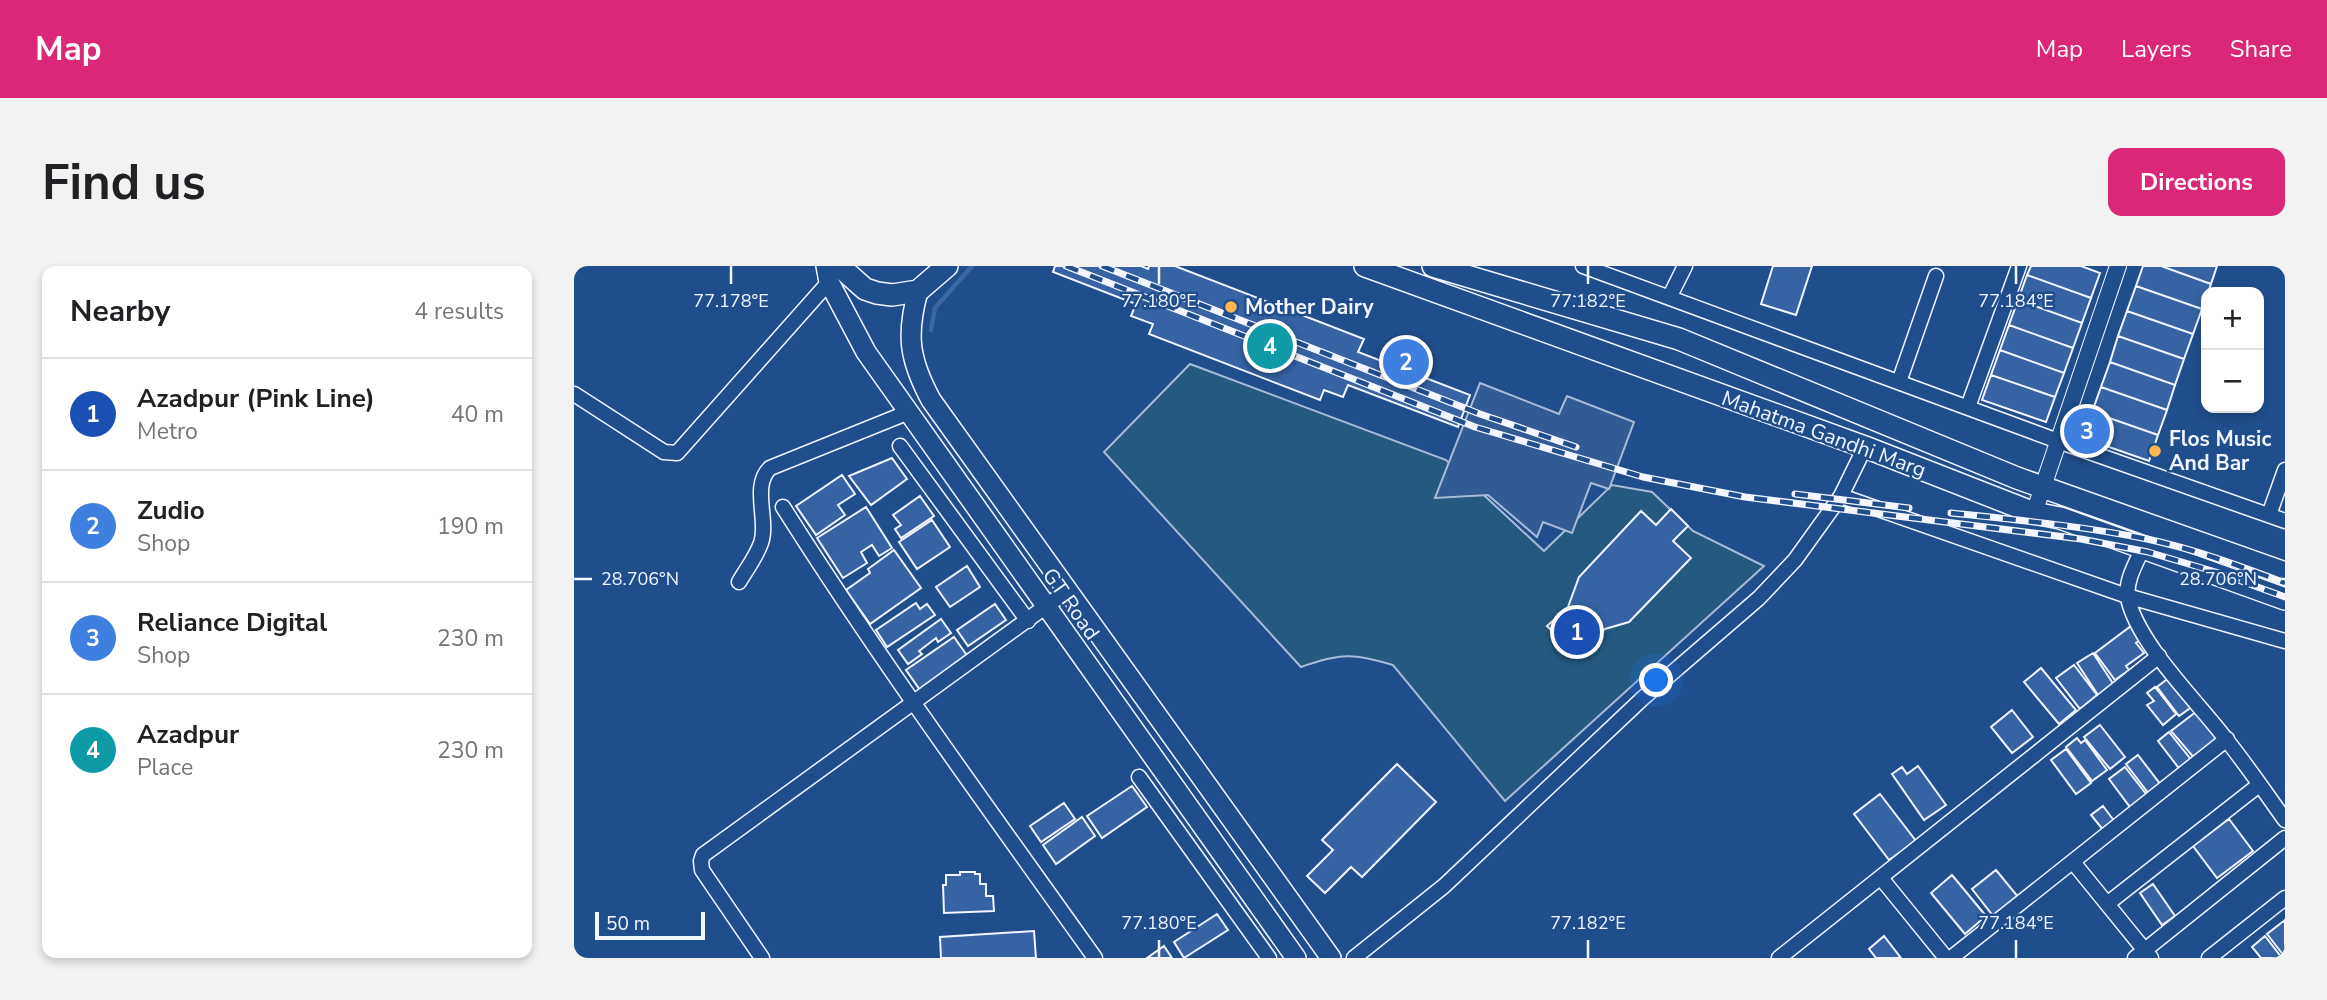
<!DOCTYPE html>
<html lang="en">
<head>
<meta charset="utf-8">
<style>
  :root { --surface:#fff; --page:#f2f2f2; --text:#202124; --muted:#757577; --line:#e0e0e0; --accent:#db2777 }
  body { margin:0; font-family:"Nunito Sans",sans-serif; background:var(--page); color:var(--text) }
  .controls { position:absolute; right:21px; top:21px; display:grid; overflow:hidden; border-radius:14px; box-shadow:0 4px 10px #0003 }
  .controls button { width:63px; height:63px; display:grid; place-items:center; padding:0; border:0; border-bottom:2px solid var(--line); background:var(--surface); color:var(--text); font:35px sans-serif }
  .scale { position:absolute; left:21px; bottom:18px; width:110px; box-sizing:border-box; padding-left:7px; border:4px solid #f2f6ff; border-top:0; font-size:19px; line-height:24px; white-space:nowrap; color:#f2f6ff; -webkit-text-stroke:5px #1f4e8c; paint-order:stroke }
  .you { position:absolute; left:1083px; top:415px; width:24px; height:24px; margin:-18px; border:5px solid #fff; border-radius:50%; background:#1a73e8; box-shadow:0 0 0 10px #1a73e833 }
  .badge { display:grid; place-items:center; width:46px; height:46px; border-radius:50%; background:var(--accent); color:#fff; font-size:23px; font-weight:700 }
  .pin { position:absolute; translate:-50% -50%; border:4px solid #fff; box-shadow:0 2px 7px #0006 }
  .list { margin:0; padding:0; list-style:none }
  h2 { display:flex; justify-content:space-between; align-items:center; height:91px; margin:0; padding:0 28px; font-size:30px }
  h2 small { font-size:23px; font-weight:400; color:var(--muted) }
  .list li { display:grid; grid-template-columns:46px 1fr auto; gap:21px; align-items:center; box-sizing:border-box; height:112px; padding:0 28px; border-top:2px solid var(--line) }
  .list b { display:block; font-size:26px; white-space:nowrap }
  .list p { margin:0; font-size:23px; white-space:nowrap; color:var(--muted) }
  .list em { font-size:23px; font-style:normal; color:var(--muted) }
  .map { position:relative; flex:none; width:1711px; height:692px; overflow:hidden; border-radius:14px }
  header { display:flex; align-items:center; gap:42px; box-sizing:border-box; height:98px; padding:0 35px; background:var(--accent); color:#fff }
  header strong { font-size:33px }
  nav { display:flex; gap:38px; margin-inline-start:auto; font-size:24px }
  .intro { display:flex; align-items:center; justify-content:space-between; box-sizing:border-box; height:168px; padding:0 42px }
  h1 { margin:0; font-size:49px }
  .button { padding:18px 32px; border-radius:14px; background:var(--accent); color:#fff; font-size:24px; font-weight:700 }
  main { display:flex; gap:42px; padding:0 42px }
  aside { flex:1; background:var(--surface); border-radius:14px; box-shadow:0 4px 10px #0003 }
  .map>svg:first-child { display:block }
</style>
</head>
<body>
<header>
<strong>Map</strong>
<nav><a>Map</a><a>Layers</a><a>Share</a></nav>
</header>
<div class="intro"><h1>Find us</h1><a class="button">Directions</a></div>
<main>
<aside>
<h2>Nearby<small>4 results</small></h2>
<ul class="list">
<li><span class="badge" style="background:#1a4fb4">1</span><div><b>Azadpur (Pink Line)</b><p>Metro</p></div><em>40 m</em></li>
<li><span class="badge" style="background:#3f7fe0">2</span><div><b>Zudio</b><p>Shop</p></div><em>190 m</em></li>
<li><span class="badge" style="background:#3f7fe0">3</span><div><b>Reliance Digital</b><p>Shop</p></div><em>230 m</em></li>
<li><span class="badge" style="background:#0f9aa8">4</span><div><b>Azadpur</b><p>Place</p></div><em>230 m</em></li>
</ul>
</aside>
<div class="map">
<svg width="1711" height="692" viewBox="0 0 1711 692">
  <rect width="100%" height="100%" fill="#1f4e8c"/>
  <path fill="#245a82" stroke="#a8bbd7" stroke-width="2" d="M 616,98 L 872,194 L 970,285 L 1038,219 L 1078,226 L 1119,265 L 1190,300 L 931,535 L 819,399 C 780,387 766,387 727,401 L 530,186 Z"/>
  <path fill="#305b95" stroke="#a8bbd7" stroke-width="2" d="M 906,117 L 985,148 L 993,130 L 1060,156 L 1035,223 L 1017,217 L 998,267 L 969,256 L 963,271 L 914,229 L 861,232 Z"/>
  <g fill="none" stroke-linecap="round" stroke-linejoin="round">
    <path stroke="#3b69a3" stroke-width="4.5" d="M 357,64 L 361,42 L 398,0"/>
  </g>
  <path fill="#3563a3" stroke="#f2f6ff" stroke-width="2" d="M 481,0 L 567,0 L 574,3 L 575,0 L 601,0 L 790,73 L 784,86 L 896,129 L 884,161 L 774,119 L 769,131 L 750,124 L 746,134 L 575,68 L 579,58 L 557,50 L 562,38 L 479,6 Z
    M 1199,0 L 1238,0 L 1222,49 L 1187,38 Z
    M 1457,0 L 1507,0 L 1526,7 L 1517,32 L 1453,9 Z
    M 1569,0 L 1587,0 L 1637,18 L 1628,43 L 1562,20 Z
    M 1587,0 L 1643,0 L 1637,18 Z
    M 1453,9 L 1517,32 L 1508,57 L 1444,34 Z
    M 1562,20 L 1628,43 L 1619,68 L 1553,45 Z
    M 1444,34 L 1508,57 L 1499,82 L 1435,59 Z
    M 1553,45 L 1619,68 L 1610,93 L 1544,70 Z
    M 1435,59 L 1499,82 L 1490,107 L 1426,84 Z
    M 1544,70 L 1610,93 L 1601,119 L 1536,96 Z
    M 1426,84 L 1490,107 L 1481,131 L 1417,109 Z
    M 1536,96 L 1601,119 L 1593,144 L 1527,121 Z
    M 1417,109 L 1481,131 L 1472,156 L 1408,134 Z
    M 1527,121 L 1593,144 L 1584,169 L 1518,146 Z
    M 1518,146 L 1584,169 L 1575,195 L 1509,172 Z
    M 318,192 L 333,213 L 297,239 L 275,210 Z
    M 268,209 L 281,228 L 264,239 L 271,249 L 242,269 L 222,240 Z
    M 346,230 L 360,250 L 327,272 L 321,263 L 327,259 L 319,249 Z
    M 292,241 L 318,282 L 305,290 L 298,279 L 287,286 L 293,297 L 269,312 L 243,272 Z
    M 1097,243 L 1114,260 L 1099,275 L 1117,292 L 1055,356 L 1031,363 L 1003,390 L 973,360 L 994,341 L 1005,311 L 1067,245 L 1082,259 Z
    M 358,254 L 376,281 L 343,303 L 325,276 Z
    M 320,284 L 347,322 L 296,358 L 272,324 L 296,307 L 294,303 Z
    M 393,300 L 406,321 L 376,341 L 362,321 Z
    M 342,337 L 346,343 L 353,338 L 361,349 L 313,381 L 302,364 Z
    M 421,338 L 432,354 L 394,380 L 383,364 Z
    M 367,353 L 377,367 L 364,376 L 362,372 L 345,385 L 348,388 L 334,398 L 324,384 Z
    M 1557,360 L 1567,373 L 1562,377 L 1570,387 L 1552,400 L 1555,404 L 1541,414 L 1521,387 Z
    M 380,371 L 394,391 L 346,424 L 332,404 Z
    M 1519,387 L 1540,419 L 1524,429 L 1503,397 Z
    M 1500,399 L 1523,429 L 1506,443 L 1482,412 Z
    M 1467,402 L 1502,444 L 1485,458 L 1450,416 Z
    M 1596,411 L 1619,440 L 1605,450 L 1583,421 Z
    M 1581,421 L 1602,448 L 1589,459 L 1573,439 L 1580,435 L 1573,427 Z
    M 1438,444 L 1459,471 L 1438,487 L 1417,461 Z
    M 1623,445 L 1647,473 L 1622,494 L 1597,465 Z
    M 1526,459 L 1551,491 L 1536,503 L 1510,471 Z
    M 1595,466 L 1619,496 L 1607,505 L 1584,475 Z
    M 1503,472 L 1507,477 L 1511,474 L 1533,504 L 1518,515 L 1492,481 Z
    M 1492,483 L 1517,517 L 1502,528 L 1477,494 Z
    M 1564,489 L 1587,519 L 1575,528 L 1552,498 Z
    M 823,498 L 862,536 L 788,611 L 777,601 L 751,627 L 733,610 L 759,584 L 748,574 Z
    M 1344,500 L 1372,539 L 1350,554 L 1318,508 L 1328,501 L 1333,508 Z
    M 1551,501 L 1576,533 L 1559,545 L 1535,513 Z
    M 558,520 L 573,541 L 528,572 L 513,550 Z
    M 1306,528 L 1342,575 L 1315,594 L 1280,548 Z
    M 490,537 L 501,553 L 467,576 L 456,560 Z
    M 1529,540 L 1541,556 L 1530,565 L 1517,549 Z
    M 508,551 L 521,570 L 482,598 L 469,579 Z
    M 1655,553 L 1679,585 L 1643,612 L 1619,580 Z
    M 1422,604 L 1445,632 L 1420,651 L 1398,623 Z
    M 386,606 L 401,606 L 401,608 L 406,608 L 406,618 L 412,618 L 412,630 L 419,630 L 420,645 L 370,647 L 369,619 L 372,619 L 372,609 L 386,609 Z
    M 1378,609 L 1412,650 L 1391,668 L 1357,627 Z
    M 1579,618 L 1601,650 L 1588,659 L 1566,627 Z
    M 643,648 L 654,664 L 610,692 L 600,676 Z
    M 1711,654 L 1711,691 L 1693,668 Z
    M 460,665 L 462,692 L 367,692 L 366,671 Z
    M 1310,670 L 1327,692 L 1302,692 L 1295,683 Z
    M 1691,670 L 1708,692 L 1687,692 L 1678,681 Z
    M 590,680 L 598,692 L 573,692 Z"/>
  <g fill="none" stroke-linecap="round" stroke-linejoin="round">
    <defs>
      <path id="minor" d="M 1009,0 L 1484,175 L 1711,255
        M 1096,30 L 1111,0
        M 1325,116 L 1362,10
        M 0,128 L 90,186 L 103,187 L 255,16
        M 1394,141 L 1445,0
        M 326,180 L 454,355
        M 1267,230 L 1553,330 L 1711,375
        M 209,241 C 307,396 415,543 521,692
        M 1695,249 L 1711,204
        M 1569,282 C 1562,297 1551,315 1554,332 C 1563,377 1623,435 1651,472 C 1672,498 1691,526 1711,554
        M 165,316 C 172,304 182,291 187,277 C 195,255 177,220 196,202 L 335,146
        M 565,511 L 695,692
        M 1499,596 L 1577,692
        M 1307,612 L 1372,692
        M 1533,638 L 1685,519
        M 188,692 L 128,604 L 127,595 L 129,589 L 493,325
        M 780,692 L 870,620 L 1069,432 L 1185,332 L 1221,294 L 1267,230 L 1291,181
        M 1205,692 L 1585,390
        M 1377,692 L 1653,473
        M 1561,692 L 1711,572
        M 1635,692 L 1711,632"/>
      <path id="tertiary" d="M 1460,247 L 1544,0"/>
      <path id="secondary" d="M 252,0 L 255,16 L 292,86 L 722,692
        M 344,25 C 332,69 335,93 357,134 L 757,692"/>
      <path id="primary" d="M 265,0 L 291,23 L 303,27 L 318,29 L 344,25 L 373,0
        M 791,0 L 1291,181 L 1460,247 L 1486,252 L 1711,333
        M 859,0 L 1105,73 L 1443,212 L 1711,307"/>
    </defs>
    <use href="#minor" stroke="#f2f6ff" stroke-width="17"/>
    <use href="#tertiary" stroke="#f2f6ff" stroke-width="18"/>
    <use href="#secondary" stroke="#f2f6ff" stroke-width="22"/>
    <use href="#primary" stroke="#f2f6ff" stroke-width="24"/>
    <use href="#minor" stroke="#1f4e8c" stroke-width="14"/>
    <use href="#tertiary" stroke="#1f4e8c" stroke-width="16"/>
    <use href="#secondary" stroke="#1f4e8c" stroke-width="19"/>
    <use href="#primary" stroke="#1f4e8c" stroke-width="21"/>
    <defs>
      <path id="rail" d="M 492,0 L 901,161 L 1069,211 L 1171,231 L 1507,273 L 1574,286 L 1645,307 L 1711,331
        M 528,0 L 906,148 L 1002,181
        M 1221,228 L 1335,242
        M 1377,247 C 1443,254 1508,260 1573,273 C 1620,283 1666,300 1711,317"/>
    </defs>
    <use href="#rail" stroke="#f2f6ff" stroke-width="7"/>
    <use href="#rail" stroke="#1f4e8c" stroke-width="4.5" stroke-dasharray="13" stroke-linecap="butt"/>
  </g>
  <path fill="none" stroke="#f2f6ff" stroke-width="2.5" d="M 157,0 L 157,18M 585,0 L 585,18M 1014,0 L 1014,18M 1442,0 L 1442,18M 0,313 L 18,313M 1694,313 L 1711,313M 585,674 L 585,692M 1014,674 L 1014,692M 1442,674 L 1442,692"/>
  <g fill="#ffb74d" stroke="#1f4e8c" stroke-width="2.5">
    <circle cx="657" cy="41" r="7"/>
    <circle cx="1581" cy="185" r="7"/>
  </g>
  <g text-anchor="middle" stroke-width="5" stroke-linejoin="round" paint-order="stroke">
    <g font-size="21" font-weight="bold" fill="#f2f6ff" stroke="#1f4e8c" text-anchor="start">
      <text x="671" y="48">Mother Dairy</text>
      <text x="1595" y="180">Flos Music<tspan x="1595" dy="24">And Bar</tspan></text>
    </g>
    <g font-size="21" fill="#f2f6ff" stroke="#1f4e8c">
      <text transform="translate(1250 168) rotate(20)" y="7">Mahatma Gandhi Marg</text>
      <text transform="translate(497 338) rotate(55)" y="7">GT Road</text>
    </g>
  </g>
  <g font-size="18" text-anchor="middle" fill="#f2f6ff" stroke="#1f4e8c" stroke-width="5" stroke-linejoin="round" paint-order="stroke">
    <text x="157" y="41">77.178°E</text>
    <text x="585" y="41">77.180°E</text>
    <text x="1014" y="41">77.182°E</text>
    <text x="1442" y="41">77.184°E</text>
    <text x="66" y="319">28.706°N</text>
    <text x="1644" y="319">28.706°N</text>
    <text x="585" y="663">77.180°E</text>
    <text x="1014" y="663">77.182°E</text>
    <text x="1442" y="663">77.184°E</text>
  </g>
</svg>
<div class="controls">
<button>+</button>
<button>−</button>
</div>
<div class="scale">50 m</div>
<div class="you"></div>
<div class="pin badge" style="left:1003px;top:366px;background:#1a4fb4">1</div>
<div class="pin badge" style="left:832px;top:96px;background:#3f7fe0">2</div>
<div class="pin badge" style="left:1513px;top:165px;background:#3f7fe0">3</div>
<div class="pin badge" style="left:696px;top:80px;background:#0f9aa8">4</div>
</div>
</main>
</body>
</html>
